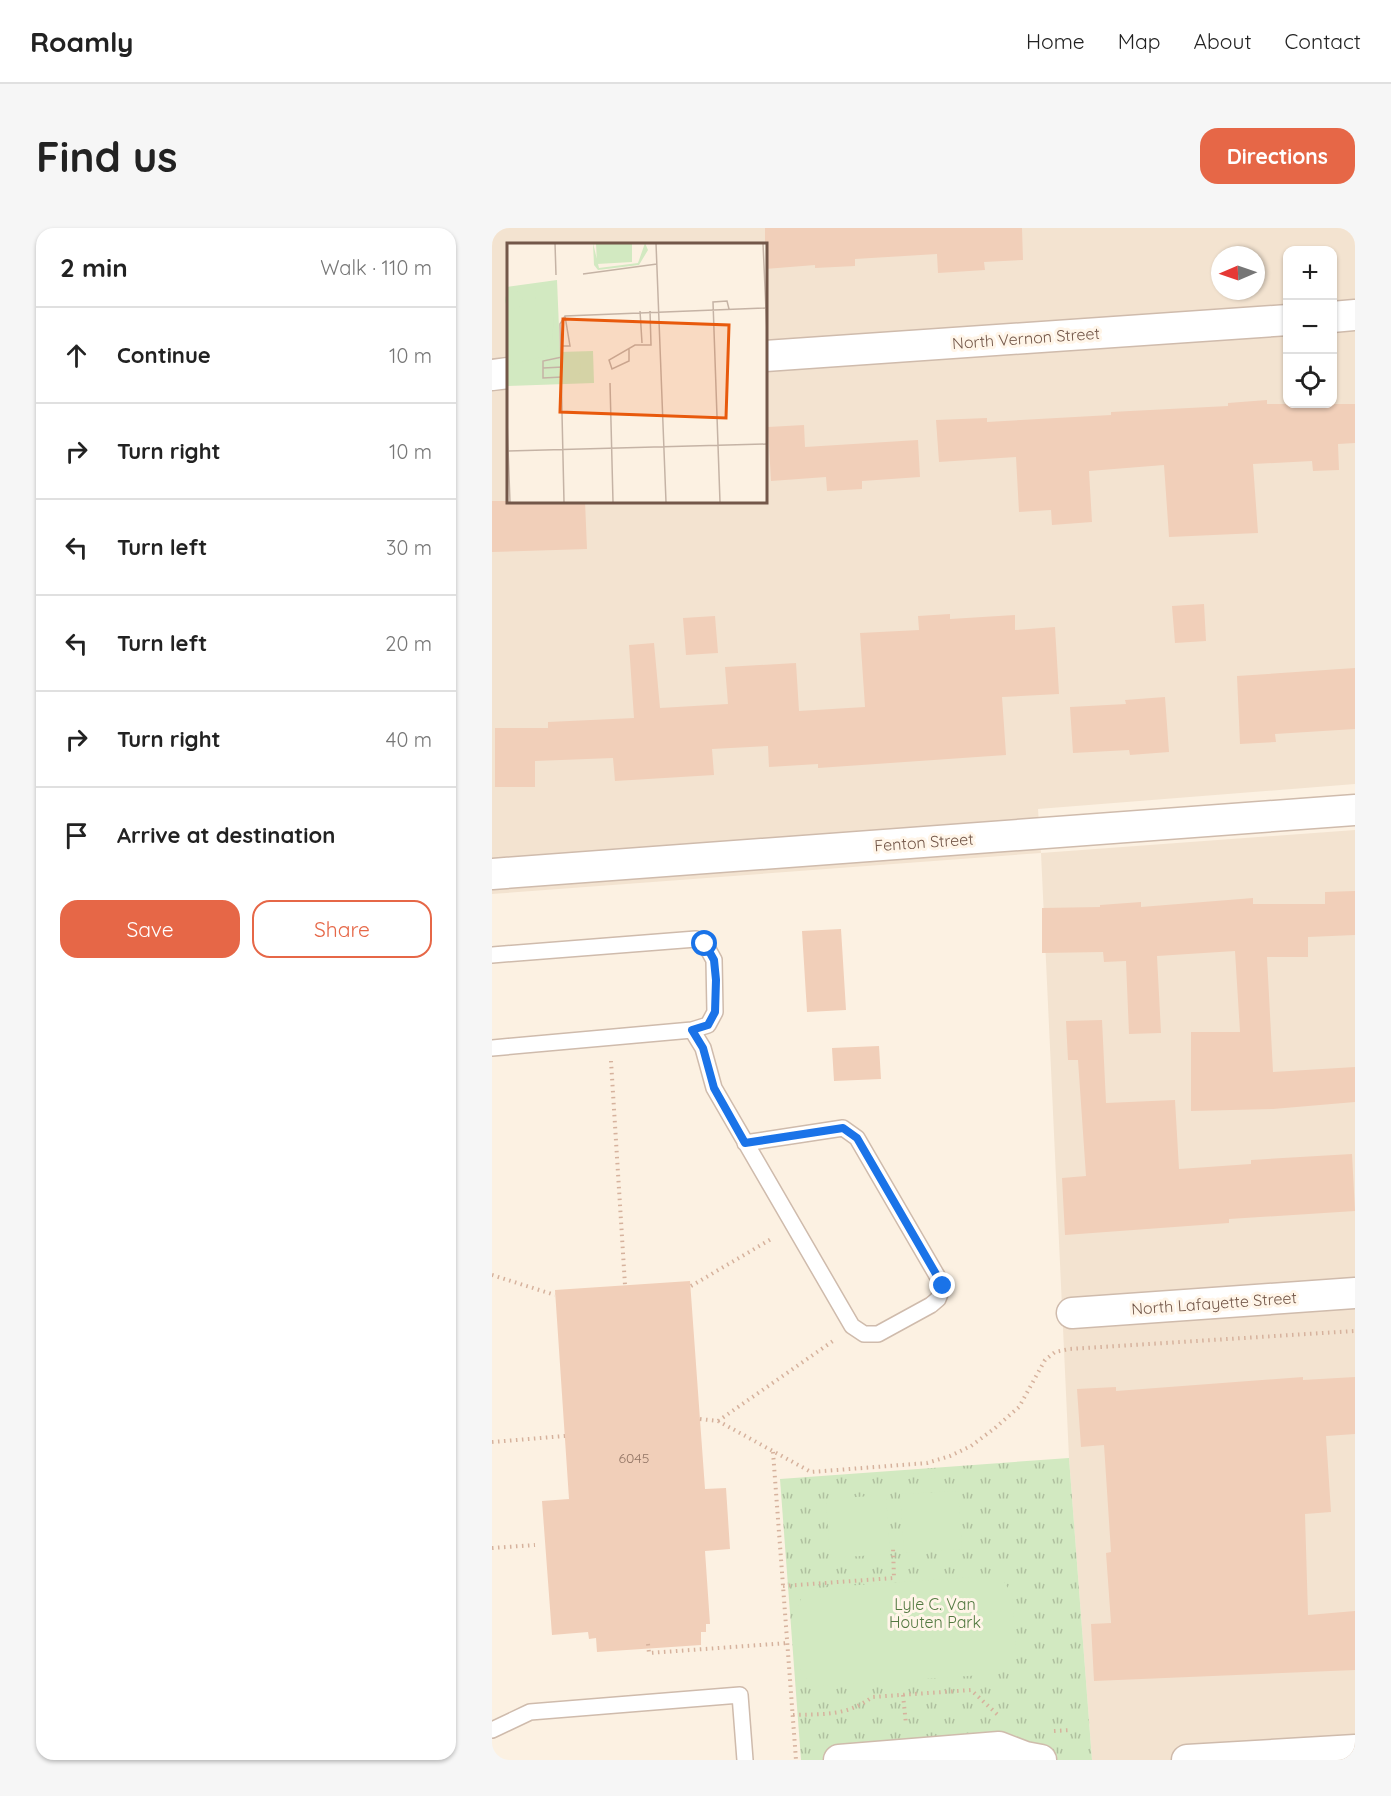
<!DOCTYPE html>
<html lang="en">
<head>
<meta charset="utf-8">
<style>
  :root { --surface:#fff; --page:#f6f6f6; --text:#222; --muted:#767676; --line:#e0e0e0; --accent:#e66747 }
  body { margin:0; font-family:Quicksand,sans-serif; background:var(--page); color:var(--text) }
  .controls { position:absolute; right:18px; top:18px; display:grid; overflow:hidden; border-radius:12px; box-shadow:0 2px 4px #0004 }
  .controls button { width:54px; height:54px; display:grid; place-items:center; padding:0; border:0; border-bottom:2px solid var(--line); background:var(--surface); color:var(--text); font:30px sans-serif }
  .compass { position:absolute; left:719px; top:18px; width:54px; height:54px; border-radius:50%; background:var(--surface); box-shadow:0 2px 4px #0004; rotate:268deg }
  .stop { position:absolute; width:18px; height:18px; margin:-14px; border:4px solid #1a73e8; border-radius:50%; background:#fff }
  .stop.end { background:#1a73e8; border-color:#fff; box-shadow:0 2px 6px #0008 }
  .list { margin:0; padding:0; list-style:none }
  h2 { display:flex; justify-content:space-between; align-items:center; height:78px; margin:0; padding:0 24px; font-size:26px }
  h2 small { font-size:20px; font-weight:400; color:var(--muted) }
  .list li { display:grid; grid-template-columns:39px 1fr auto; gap:18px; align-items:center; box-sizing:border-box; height:96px; padding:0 24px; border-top:2px solid var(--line) }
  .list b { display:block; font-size:22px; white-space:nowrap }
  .list em { font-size:20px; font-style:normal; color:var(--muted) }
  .actions { display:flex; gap:12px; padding:18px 24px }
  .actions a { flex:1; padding:14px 0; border:2px solid var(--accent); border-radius:18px; text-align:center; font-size:21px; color:var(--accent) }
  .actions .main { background:var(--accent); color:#fff }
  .icon { flex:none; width:33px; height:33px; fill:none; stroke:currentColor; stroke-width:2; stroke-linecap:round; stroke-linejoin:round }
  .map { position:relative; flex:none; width:863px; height:1532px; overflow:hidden; border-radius:18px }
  header { display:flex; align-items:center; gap:36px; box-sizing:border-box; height:84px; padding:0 30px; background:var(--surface); border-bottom:2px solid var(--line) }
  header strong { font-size:28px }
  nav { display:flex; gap:33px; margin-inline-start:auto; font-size:21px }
  .intro { display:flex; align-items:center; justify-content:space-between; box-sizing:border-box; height:144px; padding:0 36px }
  h1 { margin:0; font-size:42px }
  .button { padding:15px 27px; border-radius:18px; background:var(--accent); color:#fff; font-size:21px; font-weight:700 }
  main { display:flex; gap:36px; padding:0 36px }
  aside { flex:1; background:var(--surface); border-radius:18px; box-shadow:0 2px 4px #0004 }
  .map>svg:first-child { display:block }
</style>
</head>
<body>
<header>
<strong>Roamly</strong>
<nav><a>Home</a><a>Map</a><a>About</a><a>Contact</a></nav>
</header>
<div class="intro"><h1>Find us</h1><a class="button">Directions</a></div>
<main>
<aside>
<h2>2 min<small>Walk · 110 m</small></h2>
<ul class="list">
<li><svg class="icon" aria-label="ahead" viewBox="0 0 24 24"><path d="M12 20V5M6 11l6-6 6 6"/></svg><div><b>Continue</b></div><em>10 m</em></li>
<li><svg class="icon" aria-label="right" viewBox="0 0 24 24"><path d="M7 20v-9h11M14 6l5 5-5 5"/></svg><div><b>Turn right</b></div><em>10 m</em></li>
<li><svg class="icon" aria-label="left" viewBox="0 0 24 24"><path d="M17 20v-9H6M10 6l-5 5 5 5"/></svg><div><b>Turn left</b></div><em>30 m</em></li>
<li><svg class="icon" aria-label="left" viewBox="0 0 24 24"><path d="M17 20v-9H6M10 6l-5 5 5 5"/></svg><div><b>Turn left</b></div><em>20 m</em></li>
<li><svg class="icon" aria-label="right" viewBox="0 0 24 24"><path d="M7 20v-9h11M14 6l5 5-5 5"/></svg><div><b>Turn right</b></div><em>40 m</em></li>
<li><svg class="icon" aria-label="arrive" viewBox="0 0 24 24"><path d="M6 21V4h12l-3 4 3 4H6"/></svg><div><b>Arrive at destination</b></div></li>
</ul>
<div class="actions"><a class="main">Save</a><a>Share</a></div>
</aside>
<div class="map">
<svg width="863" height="1532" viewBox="0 0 863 1532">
  <defs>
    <pattern id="grass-tufts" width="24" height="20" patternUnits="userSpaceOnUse" patternTransform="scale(1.5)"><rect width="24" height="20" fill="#d2e9c1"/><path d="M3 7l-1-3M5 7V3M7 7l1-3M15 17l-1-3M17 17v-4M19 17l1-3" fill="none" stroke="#afc09f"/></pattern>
  </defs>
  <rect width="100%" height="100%" fill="#fcf1e2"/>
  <path fill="#f3e3d0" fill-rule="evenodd" d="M 0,0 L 863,0 L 863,556 L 546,581 L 549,625 L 863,602 L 863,1532 L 600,1532 L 577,1230 L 549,625 L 0,666 ZM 16,16 L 273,16 L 273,273 L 16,273 ZM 796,22 L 840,22 L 840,176 L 796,176 ZM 728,27 L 764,27 L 764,63 L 728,63 Z"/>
  <path fill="url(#grass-tufts)" d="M 577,1230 L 600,1532 L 309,1532 L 288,1251 Z"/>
  <path fill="#d2e9c1" d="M 466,1263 L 470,1321 L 412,1325 L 408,1266 Z
    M 394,1267 L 398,1326 L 338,1330 L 334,1271 Z
    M 497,1348 L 512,1354 L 520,1366 L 524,1422 L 517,1440 L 506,1446 L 326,1458 L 315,1451 L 308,1441 L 305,1382 L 310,1368 L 323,1360 Z"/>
  <path fill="#f1cfb9" d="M 273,0 L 530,0 L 531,32 L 492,34 L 493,42 L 446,45 L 445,26 L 363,31 L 363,38 L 323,40 L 323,37 L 273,41 Z
    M 775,172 L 775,176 L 863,176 L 863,215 L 846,216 L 847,242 L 821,243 L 820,233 L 761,236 L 766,305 L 677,309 L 672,237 L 597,243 L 600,294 L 560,297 L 559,282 L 527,284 L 524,229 L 447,234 L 444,192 L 495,190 L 495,194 L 619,187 L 619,184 L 736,178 L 736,175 Z
    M 312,197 L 313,219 L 426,212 L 428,249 L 370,253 L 370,261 L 335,263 L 334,249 L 279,253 L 276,199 Z
    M 0,273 L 93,273 L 95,321 L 0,324 Z
    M 712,376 L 714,413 L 683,415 L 680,378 Z
    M 458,386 L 458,391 L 523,387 L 523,402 L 563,399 L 567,466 L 510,469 L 514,527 L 326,540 L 326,536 L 277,539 L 276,518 L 220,521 L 222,547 L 123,553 L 121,530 L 43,533 L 43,559 L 3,559 L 3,500 L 56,500 L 56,494 L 142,490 L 137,417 L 162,415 L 168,480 L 236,476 L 233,439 L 304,435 L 307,483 L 373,479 L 368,405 L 427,402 L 426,388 Z
    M 223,388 L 226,425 L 194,427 L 191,390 Z
    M 863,440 L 863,501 L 783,506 L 784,514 L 748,516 L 745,448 Z
    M 673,469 L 677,524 L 638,527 L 637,522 L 581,525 L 578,479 L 634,476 L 633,472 Z
    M 863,663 L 863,707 L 816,709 L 816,729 L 775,729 L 781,844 L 863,839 L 863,874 L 781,881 L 699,883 L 699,804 L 748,804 L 743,723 L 665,728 L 669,805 L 637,806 L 634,733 L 612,734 L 611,724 L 550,725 L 550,680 L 608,679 L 608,677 L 649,674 L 649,679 L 761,670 L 761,676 L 833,676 L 833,664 Z
    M 349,701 L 354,782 L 315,784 L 310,703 Z
    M 610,792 L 614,875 L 683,872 L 687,941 L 759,936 L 759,932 L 860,926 L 863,983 L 737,991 L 737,995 L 573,1007 L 570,950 L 594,948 L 586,832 L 576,832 L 574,793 Z
    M 387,818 L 389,851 L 342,853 L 340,820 Z
    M 198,1053 L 213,1261 L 234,1260 L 238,1321 L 213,1323 L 218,1396 L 214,1396 L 214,1404 L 209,1404 L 209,1417 L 105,1424 L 104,1410 L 97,1411 L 96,1404 L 60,1407 L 50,1273 L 77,1271 L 63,1062 Z
    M 811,1149 L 811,1152 L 863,1149 L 863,1206 L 834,1208 L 839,1284 L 813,1286 L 816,1387 L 863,1383 L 863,1442 L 602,1453 L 599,1396 L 619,1395 L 614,1325 L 619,1324 L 612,1217 L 589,1219 L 585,1161 L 624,1159 L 624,1163 Z"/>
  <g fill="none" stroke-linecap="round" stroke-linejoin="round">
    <defs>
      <path id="service" d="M 0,727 L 204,711 L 213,716 L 222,732 L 223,784 L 216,797 L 200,802 L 0,820
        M 200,802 L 211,820 L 222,860 L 360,1098 L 372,1106 L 386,1106 L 439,1077 L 446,1071 L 451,1058 L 365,910 L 351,900 L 253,915
        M 0,1502 L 38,1484 L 248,1467 L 253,1532"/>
      <path id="minor" d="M 840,89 L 863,87
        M 273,128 L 796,92
        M 0,147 L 16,145
        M 0,646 L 863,582
        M 580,1085 L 863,1065
        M 347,1532 L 507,1519 L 533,1529 L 549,1532
        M 695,1532 L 863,1522"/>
    </defs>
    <use href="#service" stroke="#cfbbac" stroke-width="18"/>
    <use href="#minor" stroke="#cfbbac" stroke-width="33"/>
    <path stroke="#d6b29d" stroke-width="4" stroke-dasharray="1.5 4.5" stroke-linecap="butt" d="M 119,833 L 133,1057
      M 0,1047 L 63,1067
      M 199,1058 L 281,1010
      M 208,1191 L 226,1193 L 319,1244 L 435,1235 L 458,1228 L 479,1218 L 503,1200 L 527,1179 L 553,1132 L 563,1124 L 577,1121 L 863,1103
      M 226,1193 L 341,1113
      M 0,1214 L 73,1208
      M 281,1224 L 304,1532
      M 0,1320 L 43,1317
      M 291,1358 L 402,1350 L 401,1320
      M 156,1416 L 157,1425 L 296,1415
      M 411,1467 L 414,1496
      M 301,1487 C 331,1486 356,1488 380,1469 L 479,1462 L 507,1488
      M 562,1503 L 579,1502"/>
    <use href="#service" stroke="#fff" stroke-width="15"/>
    <use href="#minor" stroke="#fff" stroke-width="30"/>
  </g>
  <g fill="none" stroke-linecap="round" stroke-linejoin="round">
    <path stroke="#1a73e8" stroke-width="8" d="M 213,716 L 222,732 L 224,752 L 223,784 L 216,797 L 200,802 L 211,820 L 222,860 L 253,915 L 351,900 L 365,910 L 451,1058"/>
  </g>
  <g text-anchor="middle" stroke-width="6" stroke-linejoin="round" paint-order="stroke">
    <g font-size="14" fill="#927565">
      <text x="142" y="1235">6045</text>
    </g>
    <g font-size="16" fill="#735749" stroke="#fff5e8">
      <text transform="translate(534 110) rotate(-4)" y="6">North Vernon Street</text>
      <text transform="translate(432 614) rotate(-4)" y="6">Fenton Street</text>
      <text transform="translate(722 1075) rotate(-4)" y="6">North Lafayette Street</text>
    </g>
    <g font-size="16" fill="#537941" stroke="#fff5e8">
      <text x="443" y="1382">Lyle C. Van<tspan x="443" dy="18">Houten Park</tspan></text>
    </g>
  </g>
  <g transform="translate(15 15)">
    <rect width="260" height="260" fill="#fcf1e2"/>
    <path d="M 50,37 L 53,109 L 86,108 L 87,140 L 0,143 L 0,44 Z" fill="#d2e9c1"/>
    <path d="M 86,0 L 92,25 L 131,20 L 138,0 L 141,7 L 132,22 L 91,27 L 87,22 ZM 89,0 L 125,0 L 125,19 L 90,21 ZM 28,44 L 29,66 L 17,66 L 16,45 ZM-2 57a9 9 0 1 1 18 0a9 9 0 1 1-18 0ZM 3,74 L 47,74 L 45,97 L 33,114 L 4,122 L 0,80 ZM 72,109 L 74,130 L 66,133 L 63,112 Z" fill="#d2e9c1"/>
    <path fill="none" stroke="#c5b3a5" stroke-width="1.5" d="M 48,0 L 49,32M 149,0 L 159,259M 256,0 L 260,90M 76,31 L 150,21M 133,68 L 135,100M 55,103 L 63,103 L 58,73M 122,106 L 122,118 L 105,126 L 102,117 L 128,102 L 144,102 L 143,68M 36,125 L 56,124M 55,134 L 36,135 L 36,118 L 55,114M 103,140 L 106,259M 0,178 L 3,259M 0,208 L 260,201M 57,259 L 53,81 L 58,73 L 260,65M 213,259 L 206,59 L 220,58 L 222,66"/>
    <path fill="#e8590c" fill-opacity="0.15" stroke="#e8590c" stroke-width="3" d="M 56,76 L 222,82 L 219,175 L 53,169 Z"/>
    <rect width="260" height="260" fill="none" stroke="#735749" stroke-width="3"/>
  </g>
</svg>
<div class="controls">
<button>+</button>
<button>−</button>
<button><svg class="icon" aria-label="locate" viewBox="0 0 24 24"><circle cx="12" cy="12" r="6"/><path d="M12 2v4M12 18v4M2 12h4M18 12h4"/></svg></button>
</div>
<svg class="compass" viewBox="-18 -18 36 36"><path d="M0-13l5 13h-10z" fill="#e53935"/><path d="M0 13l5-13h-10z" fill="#767676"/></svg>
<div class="stop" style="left:213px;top:716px"></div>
<div class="stop end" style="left:451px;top:1058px"></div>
</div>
</main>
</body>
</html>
